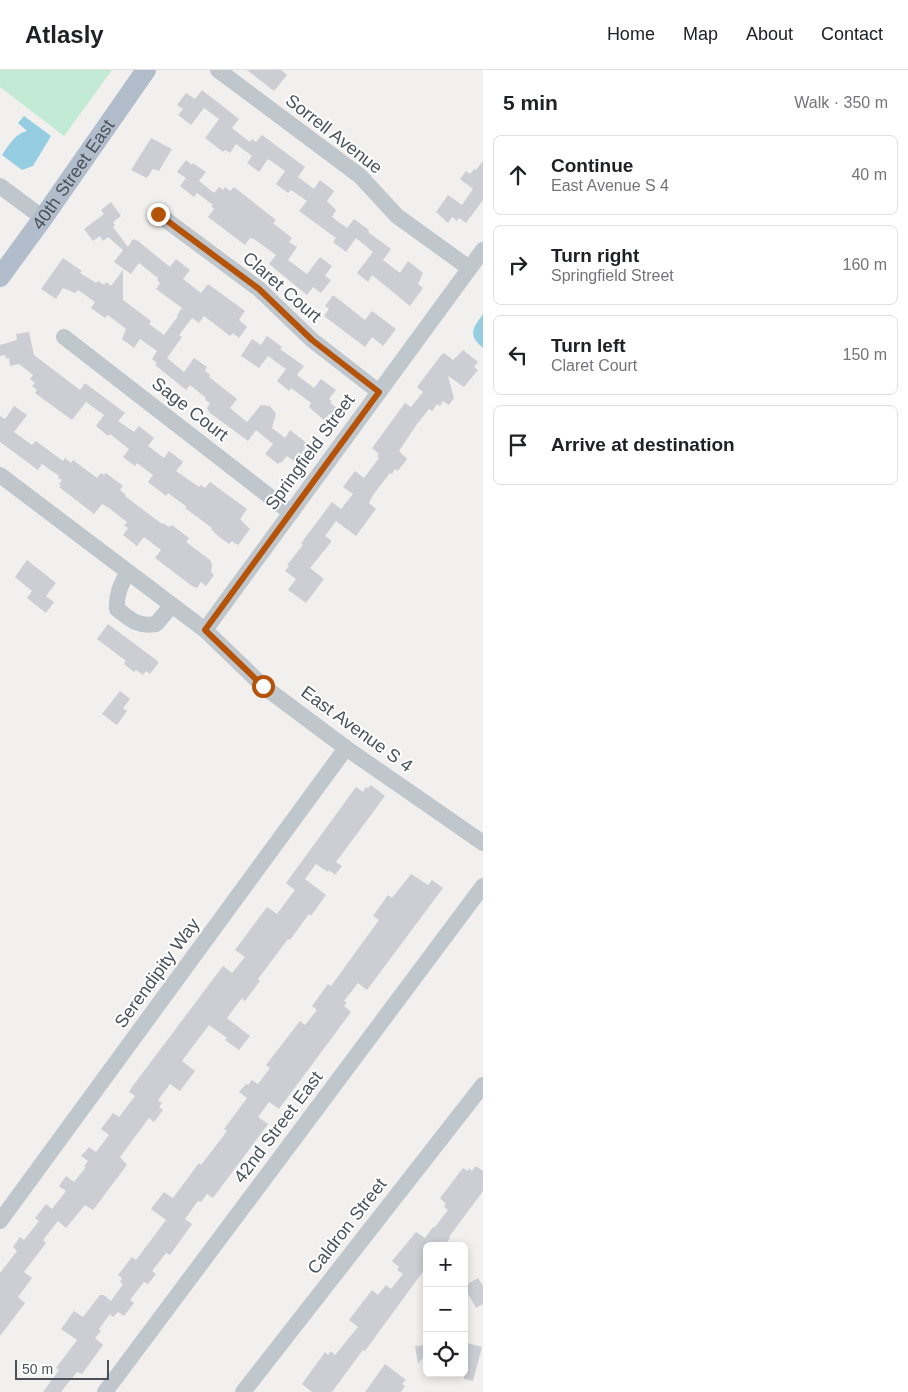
<!DOCTYPE html>
<html lang="en">
<head>
<meta charset="utf-8">
<style>
  :root { --surface:#fff; --page:#f6f6f6; --text:#202124; --muted:#757577; --line:#e0e0e0 }
  body { margin:0; font-family:Arial,sans-serif; background:var(--page); color:var(--text) }
  .controls { position:absolute; right:15px; bottom:15px; display:grid; overflow:hidden; border-radius:8px; box-shadow:0 2px 8px #0003 }
  .controls button { width:45px; height:45px; display:grid; place-items:center; padding:0; border:0; border-bottom:1px solid var(--line); background:var(--surface); color:var(--text); font:25px sans-serif }
  .scale { position:absolute; left:15px; bottom:12px; width:94px; box-sizing:border-box; padding-left:5px; border:2px solid #49515a; border-top:0; font-size:14px; line-height:18px; white-space:nowrap; color:#49515a; -webkit-text-stroke:4px #fff; paint-order:stroke }
  .stop { position:absolute; width:15px; height:15px; margin:-11px; border:4px solid #b45309; border-radius:50%; background:#fff }
  .stop.end { background:#b45309; border-color:#fff; box-shadow:0 1px 5px #0008 }
  .list { margin:0; padding:0; list-style:none }
  h2 { display:flex; justify-content:space-between; align-items:center; height:65px; margin:0; padding:0 20px; font-size:21px }
  h2 small { font-size:16px; font-weight:400; color:var(--muted) }
  .list li { display:grid; grid-template-columns:32px 1fr auto; gap:15px; align-items:center; box-sizing:border-box; height:80px; margin:0 10px 10px; padding:0 10px; border:1px solid var(--line); border-radius:8px }
  .list b { display:block; font-size:19px; white-space:nowrap }
  .list p { margin:0; font-size:16px; white-space:nowrap; color:var(--muted) }
  .list em { font-size:16px; font-style:normal; color:var(--muted) }
  .icon { flex:none; width:28px; height:28px; fill:none; stroke:currentColor; stroke-width:2; stroke-linecap:round; stroke-linejoin:round }
  .map { position:relative; flex:none; width:483px; height:1322px; overflow:hidden }
  header { display:flex; align-items:center; gap:30px; box-sizing:border-box; height:70px; padding:0 25px; background:var(--surface); border-bottom:1px solid var(--line) }
  header strong { font-size:24px }
  nav { display:flex; gap:28px; margin-inline-start:auto; font-size:18px }
  main { display:flex }
  aside { flex:1; background:var(--surface) }
  .map>svg:first-child { display:block }
</style>
</head>
<body>
<header>
<strong>Atlasly</strong>
<nav><a>Home</a><a>Map</a><a>About</a><a>Contact</a></nav>
</header>
<main>
<div class="map">
<svg width="483" height="1322" viewBox="0 0 483 1322">
  <rect width="100%" height="100%" fill="#f1f0ef"/>
  <path fill="#c3ead4" d="M 0,0 L 112,0 L 64,66 L 0,17 Z"/>
  <path fill="#95cde1" d="M 24,46 L 51,66 L 33,96 L 22,100 L 2,85 C 8,76 16,63 27,61 L 18,53 Z
    M 483,244 L 483,278 C 467,265 473,258 483,244 Z"/>
  <path fill="#cdced3" d="M 247,0 L 281,0 L 287,5 L 274,21 Z
    M 202,20 L 239,49 L 232,58 L 250,72 L 252,69 L 256,72 L 262,65 L 305,97 L 298,107 L 314,119 L 320,110 L 334,121 L 327,131 L 336,140 L 332,147 L 347,158 L 354,149 L 369,160 L 368,162 L 391,179 L 383,190 L 400,203 L 408,191 L 423,203 L 418,214 L 423,218 L 410,236 L 372,205 L 368,212 L 357,203 L 373,182 L 356,168 L 346,182 L 333,172 L 336,168 L 299,141 L 307,131 L 291,120 L 288,123 L 276,114 L 285,101 L 268,89 L 259,102 L 247,93 L 252,86 L 236,74 L 230,83 L 225,80 L 223,82 L 205,68 L 219,49 L 204,38 L 191,55 L 178,45 L 183,39 L 177,35 L 186,23 L 195,29 Z
    M 151,68 L 172,79 L 159,101 L 153,99 L 147,108 L 131,100 Z
    M 186,90 L 192,95 L 193,93 L 206,102 L 199,111 L 214,123 L 219,117 L 223,120 L 225,117 L 230,121 L 234,117 L 276,150 L 273,153 L 292,168 L 289,172 L 297,177 L 288,190 L 307,204 L 320,187 L 332,196 L 325,206 L 331,210 L 321,223 L 313,217 L 307,225 L 269,194 L 276,185 L 254,169 L 250,168 L 245,175 L 208,147 L 214,139 L 211,136 L 213,135 L 197,123 L 194,127 L 180,116 L 186,108 L 177,102 Z
    M 483,91 L 483,130 L 466,153 L 459,148 L 457,151 L 452,147 L 448,153 L 436,142 L 448,125 L 462,135 L 473,119 L 460,109 L 466,101 L 470,104 L 474,99 L 476,100 Z
    M 111,132 L 121,146 L 113,152 L 115,155 L 113,157 L 128,177 L 133,169 L 138,171 L 170,197 L 176,189 L 190,200 L 183,209 L 201,223 L 208,214 L 245,241 L 239,250 L 247,257 L 239,268 L 233,263 L 230,266 L 204,246 L 199,253 L 192,248 L 179,265 L 182,267 L 167,288 L 184,302 L 194,288 L 207,297 L 205,301 L 210,305 L 209,307 L 237,329 L 230,338 L 247,352 L 261,335 L 270,336 L 276,344 L 272,358 L 285,368 L 290,360 L 308,374 L 295,392 L 287,386 L 281,393 L 280,392 L 278,394 L 265,384 L 273,374 L 256,360 L 248,371 L 210,343 L 207,338 L 210,333 L 205,330 L 206,328 L 190,315 L 186,320 L 155,295 L 157,293 L 152,289 L 157,281 L 140,269 L 134,278 L 122,269 L 126,259 L 108,245 L 105,248 L 91,238 L 95,232 L 78,220 L 75,223 L 63,218 L 56,229 L 41,219 L 63,188 L 82,201 L 80,203 L 96,213 L 98,211 L 104,215 L 106,212 L 111,216 L 123,200 L 123,230 L 151,251 L 149,254 L 164,265 L 178,246 L 177,245 L 182,238 L 156,219 L 160,213 L 157,210 L 158,208 L 139,193 L 131,204 L 114,192 L 123,180 L 108,167 L 103,171 L 100,166 L 93,171 L 84,159 L 104,144 L 101,140 Z
    M 333,225 L 365,250 L 372,241 L 396,259 L 383,276 L 372,267 L 365,277 L 324,246 L 329,239 L 325,236 Z
    M 29,262 L 34,285 L 80,320 L 85,313 L 125,343 L 118,351 L 134,362 L 139,356 L 154,368 L 148,376 L 164,388 L 169,381 L 183,392 L 176,401 L 199,417 L 201,415 L 205,418 L 210,412 L 247,439 L 240,449 L 250,459 L 238,475 L 232,471 L 229,474 L 218,466 L 211,459 L 212,458 L 185,438 L 187,437 L 168,423 L 166,426 L 148,412 L 153,405 L 137,393 L 135,396 L 123,387 L 129,379 L 110,364 L 108,366 L 96,356 L 104,345 L 86,332 L 72,350 L 35,323 L 37,320 L 32,316 L 35,313 L 30,309 L 33,305 L 19,294 L 10,296 L 9,288 L 6,289 L 5,285 L 0,286 L 0,275 L 17,270 L 16,264 Z
    M 267,266 L 282,277 L 280,279 L 304,296 L 297,305 L 314,318 L 321,309 L 336,320 L 329,329 L 332,331 L 330,333 L 337,338 L 331,346 L 329,344 L 324,350 L 309,337 L 311,333 L 291,318 L 289,321 L 277,311 L 286,299 L 268,286 L 259,298 L 241,286 L 252,269 L 261,275 Z
    M 463,280 L 478,292 L 474,297 L 478,300 L 464,317 L 448,306 L 454,328 L 449,335 L 443,331 L 440,336 L 437,334 L 432,341 L 429,339 L 417,354 L 399,381 L 407,389 L 398,401 L 395,399 L 392,404 L 390,403 L 373,425 L 369,433 L 376,439 L 356,466 L 336,451 L 325,466 L 331,470 L 331,472 L 310,498 L 324,509 L 306,533 L 288,520 L 296,509 L 285,501 L 289,496 L 287,495 L 303,475 L 301,474 L 304,469 L 332,432 L 341,439 L 353,424 L 343,417 L 355,401 L 364,408 L 379,388 L 377,386 L 379,384 L 372,378 L 405,333 L 411,337 L 423,322 L 417,317 L 442,284 L 442,285 L 444,283 L 453,290 Z
    M 14,336 L 27,345 L 14,362 L 32,375 L 36,371 L 63,391 L 65,388 L 71,393 L 73,390 L 97,408 L 101,403 L 104,405 L 106,403 L 123,416 L 120,420 L 126,425 L 125,426 L 162,454 L 163,453 L 169,457 L 172,455 L 189,468 L 186,472 L 210,490 L 212,495 L 211,502 L 214,505 L 206,516 L 201,512 L 197,518 L 192,516 L 155,488 L 161,480 L 144,467 L 137,476 L 123,465 L 128,458 L 124,456 L 127,452 L 109,438 L 102,434 L 94,444 L 59,417 L 61,416 L 59,414 L 62,410 L 58,408 L 59,406 L 42,394 L 38,400 L 0,372 L 0,346 L 5,349 Z
    M 27,490 L 56,513 L 46,526 L 54,532 L 46,543 L 27,528 L 32,521 L 15,507 Z
    M 108,554 L 159,592 L 150,604 L 146,601 L 143,605 L 136,600 L 134,602 L 124,594 L 126,591 L 97,569 Z
    M 120,621 L 130,629 L 123,638 L 127,641 L 117,655 L 102,644 Z
    M 371,715 L 385,726 L 336,792 L 342,796 L 335,805 L 329,800 L 328,802 L 316,794 L 305,809 L 326,825 L 311,846 L 309,844 L 290,870 L 288,869 L 258,909 L 260,911 L 245,931 L 242,928 L 227,948 L 250,966 L 239,980 L 225,970 L 227,968 L 209,955 L 182,991 L 195,1001 L 180,1021 L 170,1014 L 158,1030 L 162,1033 L 159,1037 L 163,1040 L 154,1052 L 149,1048 L 120,1087 L 127,1095 L 93,1140 L 85,1135 L 66,1158 L 58,1151 L 43,1170 L 46,1173 L 24,1202 L 32,1208 L 18,1227 L 25,1233 L 0,1266 L 0,1203 L 17,1181 L 13,1177 L 20,1167 L 24,1170 L 39,1151 L 35,1148 L 46,1134 L 52,1139 L 66,1121 L 59,1116 L 66,1106 L 74,1112 L 86,1097 L 84,1096 L 88,1091 L 81,1086 L 89,1077 L 96,1082 L 109,1065 L 101,1059 L 113,1043 L 119,1047 L 135,1026 L 129,1022 L 132,1017 L 223,896 L 232,903 L 245,887 L 235,880 L 264,841 L 267,837 L 277,844 L 288,829 L 295,820 L 286,813 L 356,717 L 363,722 L 366,717 L 368,718 Z
    M 411,804 L 428,815 L 432,810 L 443,818 L 367,920 L 358,913 L 344,931 L 347,932 L 344,936 L 351,942 L 279,1039 L 269,1032 L 258,1047 L 268,1054 L 213,1128 L 207,1124 L 201,1132 L 198,1131 L 185,1149 L 192,1154 L 170,1185 L 166,1183 L 152,1201 L 156,1204 L 148,1214 L 144,1212 L 130,1230 L 134,1233 L 124,1246 L 118,1242 L 113,1247 L 110,1244 L 99,1259 L 101,1261 L 95,1268 L 103,1275 L 82,1304 L 77,1302 L 61,1322 L 43,1322 L 59,1300 L 56,1298 L 77,1270 L 61,1259 L 74,1241 L 83,1247 L 100,1225 L 104,1225 L 111,1231 L 123,1214 L 120,1212 L 122,1208 L 118,1205 L 132,1187 L 136,1190 L 166,1150 L 151,1139 L 164,1122 L 173,1128 L 199,1093 L 201,1095 L 227,1061 L 224,1059 L 247,1028 L 239,1022 L 246,1014 L 248,1015 L 252,1010 L 258,1014 L 270,998 L 266,995 L 300,951 L 305,955 L 317,940 L 312,936 L 328,914 L 331,916 L 379,850 L 373,846 L 388,825 L 392,828 Z
    M 476,1096 L 483,1101 L 483,1121 L 449,1167 L 450,1168 L 444,1176 L 427,1176 L 427,1196 L 365,1281 L 363,1280 L 332,1322 L 312,1322 L 302,1314 L 325,1282 L 328,1285 L 331,1281 L 335,1285 L 358,1257 L 349,1250 L 372,1220 L 378,1225 L 386,1215 L 391,1219 L 403,1204 L 397,1200 L 399,1197 L 392,1191 L 416,1162 L 425,1168 L 433,1157 L 435,1157 L 448,1140 L 444,1137 L 446,1134 L 440,1128 L 463,1098 L 468,1101 L 469,1098 L 472,1101 Z
    M 478,1208 L 483,1216 L 483,1234 L 476,1238 L 464,1216 Z
    M 464,1272 L 482,1277 L 473,1311 L 464,1309 Z
    M 427,1275 L 427,1282 L 418,1294 L 415,1276 Z
    M 385,1294 L 406,1310 L 402,1314 L 405,1316 L 401,1322 L 365,1322 Z"/>
  <g fill="none" stroke-linecap="round" stroke-linejoin="round">
    <path stroke="#bfc6cc" stroke-width="16" d="M 218,0 L 360,106 L 397,146 L 469,198
      M 0,116 L 43,148
      M 158,144 L 259,219 L 312,270 L 379,322
      M 64,267 L 291,443
      M 0,405 L 205,560 L 263,616 L 346,678 L 483,773
      M 128,502 C 121,514 116,524 117,539 C 131,550 138,557 156,554 L 172,535
      M 205,560 L 483,180
      M 0,1151 L 346,678
      M 105,1322 L 483,816
      M 243,1322 L 483,1015"/>
    <path stroke="#b2bdcb" stroke-width="20" id="s1" d="M 0,207 L 43,148 L 146,0"/>
  </g>
  <g fill="none" stroke-linecap="round" stroke-linejoin="round">
    <path stroke="#b45309" stroke-width="6" d="M 158,144 L 259,219 L 312,270 L 379,322 L 205,560 L 263,616"/>
  </g>
  <g text-anchor="middle" stroke-width="4" stroke-linejoin="round" paint-order="stroke">
    <g font-size="18" fill="#49515a" stroke="#fff">
      <text transform="translate(334 64) rotate(38)" y="6">Sorrell Avenue</text>
      <text dy="6" stroke="none"><textPath href="#s1" startOffset="126">40th Street East</textPath></text>
      <text transform="translate(282 217) rotate(41)" y="6">Claret Court</text>
      <text transform="translate(190 339) rotate(38)" y="6">Sage Court</text>
      <text transform="translate(310 382) rotate(-54)" y="6">Springfield Street</text>
      <text transform="translate(357 659) rotate(36)" y="6">East Avenue S 4</text>
      <text transform="translate(157 903) rotate(-54)" y="6">Serendipity Way</text>
      <text transform="translate(278 1057) rotate(-53)" y="6">42nd Street East</text>
      <text transform="translate(347 1156) rotate(-52)" y="6">Caldron Street</text>
    </g>
  </g>
</svg>
<div class="controls">
<button>+</button>
<button>−</button>
<button><svg class="icon" aria-label="locate" viewBox="0 0 24 24"><circle cx="12" cy="12" r="6"/><path d="M12 2v4M12 18v4M2 12h4M18 12h4"/></svg></button>
</div>
<div class="scale">50 m</div>
<div class="stop" style="left:263px;top:616px"></div>
<div class="stop end" style="left:158px;top:144px"></div>
</div>
<aside>
<h2>5 min<small>Walk · 350 m</small></h2>
<ul class="list">
<li><svg class="icon" aria-label="ahead" viewBox="0 0 24 24"><path d="M12 20V5M6 11l6-6 6 6"/></svg><div><b>Continue</b><p>East Avenue S 4</p></div><em>40 m</em></li>
<li><svg class="icon" aria-label="right" viewBox="0 0 24 24"><path d="M7 20v-9h11M14 6l5 5-5 5"/></svg><div><b>Turn right</b><p>Springfield Street</p></div><em>160 m</em></li>
<li><svg class="icon" aria-label="left" viewBox="0 0 24 24"><path d="M17 20v-9H6M10 6l-5 5 5 5"/></svg><div><b>Turn left</b><p>Claret Court</p></div><em>150 m</em></li>
<li><svg class="icon" aria-label="arrive" viewBox="0 0 24 24"><path d="M6 21V4h12l-3 4 3 4H6"/></svg><div><b>Arrive at destination</b></div></li>
</ul>
</aside>
</main>
</body>
</html>
